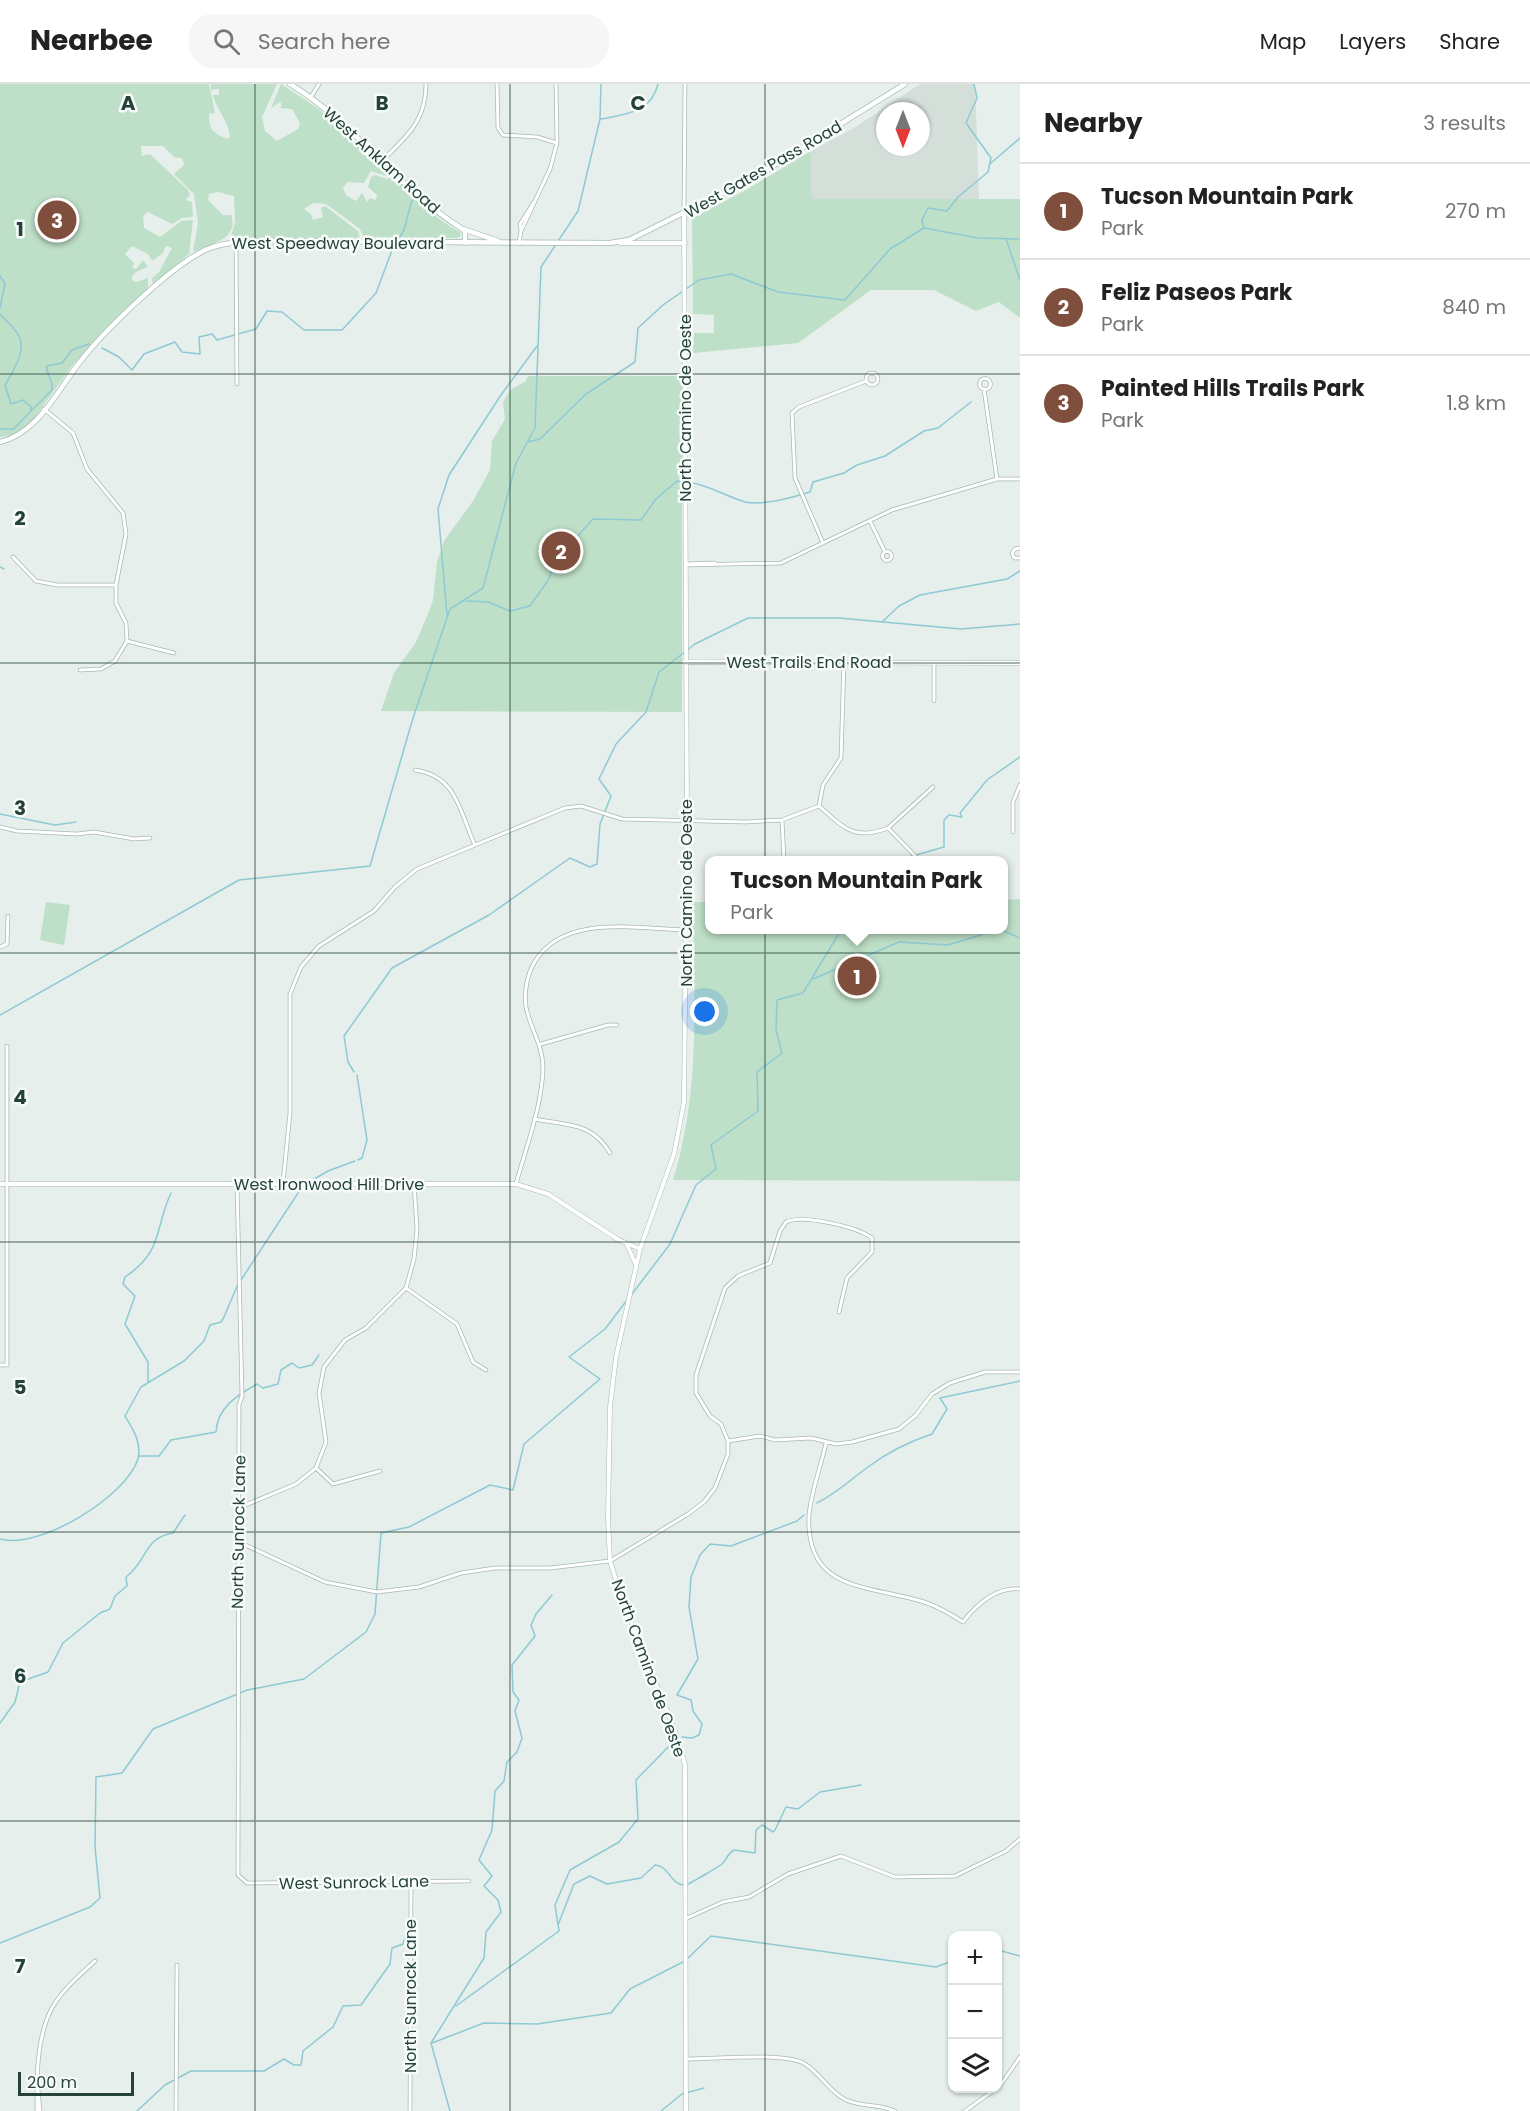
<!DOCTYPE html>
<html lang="en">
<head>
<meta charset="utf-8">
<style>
  :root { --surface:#fff; --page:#f6f6f6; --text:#222; --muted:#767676; --line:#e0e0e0; --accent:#804e3d }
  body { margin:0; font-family:Poppins,sans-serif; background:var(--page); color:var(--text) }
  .controls { position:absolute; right:18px; bottom:18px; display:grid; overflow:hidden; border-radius:12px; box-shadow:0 2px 4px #0004 }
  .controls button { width:54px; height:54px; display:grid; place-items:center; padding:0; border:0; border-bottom:2px solid var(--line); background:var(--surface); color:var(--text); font:30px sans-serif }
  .compass { position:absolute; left:876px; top:18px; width:54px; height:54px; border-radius:50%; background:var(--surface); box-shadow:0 2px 4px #0004; rotate:180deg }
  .scale { position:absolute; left:18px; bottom:15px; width:116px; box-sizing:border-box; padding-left:6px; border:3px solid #24423a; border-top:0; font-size:16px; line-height:21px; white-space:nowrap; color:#24423a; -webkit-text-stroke:4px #f7fbf9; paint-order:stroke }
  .you { position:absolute; left:705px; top:928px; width:21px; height:21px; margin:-15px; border:4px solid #fff; border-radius:50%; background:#1a73e8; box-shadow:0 0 0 9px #1a73e833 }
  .badge { display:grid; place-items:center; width:39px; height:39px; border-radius:50%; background:var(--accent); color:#fff; font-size:20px; font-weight:700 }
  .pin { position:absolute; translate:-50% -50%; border:3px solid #fff; box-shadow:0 2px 6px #0006 }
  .popup { position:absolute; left:705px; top:772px; width:303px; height:78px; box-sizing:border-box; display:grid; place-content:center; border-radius:12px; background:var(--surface); filter:drop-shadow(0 2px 4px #0005); font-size:20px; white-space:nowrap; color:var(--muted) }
  .popup b { font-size:22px; color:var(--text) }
  .popup::after { content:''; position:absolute; left:50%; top:100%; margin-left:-12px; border:12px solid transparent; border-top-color:var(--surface) }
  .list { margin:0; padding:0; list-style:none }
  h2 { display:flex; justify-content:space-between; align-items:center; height:78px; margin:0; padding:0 24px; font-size:26px }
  h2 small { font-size:20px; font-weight:400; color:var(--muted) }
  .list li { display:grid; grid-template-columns:39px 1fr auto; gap:18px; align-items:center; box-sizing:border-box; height:96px; padding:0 24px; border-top:2px solid var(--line) }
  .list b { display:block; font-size:22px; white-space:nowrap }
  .list p { margin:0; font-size:20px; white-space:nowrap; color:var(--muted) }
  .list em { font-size:20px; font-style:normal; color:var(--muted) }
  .icon { flex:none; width:33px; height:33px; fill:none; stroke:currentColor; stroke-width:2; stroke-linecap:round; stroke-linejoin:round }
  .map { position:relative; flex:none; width:1020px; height:2027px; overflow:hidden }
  header { display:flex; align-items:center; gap:36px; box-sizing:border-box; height:84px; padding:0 30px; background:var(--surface); border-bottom:2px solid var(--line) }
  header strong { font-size:28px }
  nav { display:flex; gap:33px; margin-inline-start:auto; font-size:21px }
  .search { width:420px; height:54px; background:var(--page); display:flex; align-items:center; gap:15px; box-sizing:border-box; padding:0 21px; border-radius:24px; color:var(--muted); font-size:22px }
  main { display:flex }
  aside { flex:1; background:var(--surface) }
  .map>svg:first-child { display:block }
</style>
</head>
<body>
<header>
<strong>Nearbee</strong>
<div class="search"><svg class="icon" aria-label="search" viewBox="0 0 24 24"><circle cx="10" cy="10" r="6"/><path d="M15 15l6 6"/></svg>Search here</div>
<nav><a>Map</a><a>Layers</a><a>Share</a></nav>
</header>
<main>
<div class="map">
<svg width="1020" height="2027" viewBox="0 0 1020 2027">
  <rect width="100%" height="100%" fill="#e6efeb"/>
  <path fill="#d4dfda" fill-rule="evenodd" d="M 920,0 L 975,0 L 979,115 L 812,115 L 811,67 L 854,44 ZM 885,27 L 921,27 L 921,63 L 885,63 Z"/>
  <path fill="#bfe0c8" d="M 0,0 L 209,0 L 215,29 L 209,30 C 209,46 212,48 227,55 L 230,53 C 228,36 217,27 213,11 L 219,11 L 219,5 L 211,6 L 211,0 L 277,0 L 262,33 L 265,47 L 277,57 L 298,45 L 300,39 L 292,25 L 280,24 L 282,21 L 280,18 L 271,24 L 281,0 L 319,25 L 390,90 L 387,92 L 371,87 L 364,99 L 347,98 L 343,104 L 346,111 L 356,117 L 362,109 L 367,118 L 370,114 L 376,116 L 377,111 L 368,103 L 371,93 L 375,91 L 387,95 L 393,92 C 414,112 434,135 460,148 L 461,152 L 457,154 L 364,153 L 360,145 L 326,120 L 313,119 L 304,125 L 311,130 L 313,136 L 323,133 L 321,124 L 325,122 L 358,147 L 360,154 L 230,155 L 235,139 L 234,112 L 218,108 L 209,110 L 208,116 L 223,131 L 231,131 C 240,155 209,161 193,168 L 198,139 L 194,110 L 174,90 L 184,81 L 182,74 L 174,73 L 163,62 L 141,62 L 142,72 L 150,70 L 188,106 L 190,110 L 186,116 L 192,118 L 193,133 L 182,134 L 172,140 L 148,128 L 143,132 L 144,144 L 160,153 L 181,137 L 193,136 L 189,170 L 153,201 L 152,194 L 159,188 L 172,164 L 166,162 L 163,169 L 152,177 L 148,170 L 132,162 L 125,170 L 134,179 L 132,184 L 136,185 L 143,176 L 148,183 C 143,185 131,188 132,196 L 136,198 L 148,194 L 148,205 L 71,283 L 33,336 L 16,350 L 0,353 Z
    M 811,67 L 812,115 L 1020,115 L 1020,234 L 999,218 L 976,227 L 934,206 L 871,206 L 798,259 L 693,269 L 694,249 L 714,249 L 714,231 L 693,230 L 692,134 L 748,105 Z
    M 528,292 L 682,292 L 682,628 L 381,627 L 394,589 L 416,558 L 428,530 L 433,516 L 437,478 L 444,457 L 473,417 L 490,386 L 492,357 L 505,335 L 503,318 L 510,306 L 526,297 Z
    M 1020,815 L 1020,1097 L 673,1096 C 701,1006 694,912 693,818 L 710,818 L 710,846 L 1004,846 L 1004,816 Z
    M 46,818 L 70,821 L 64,861 L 40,856 Z"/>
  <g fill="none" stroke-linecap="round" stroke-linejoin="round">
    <path stroke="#8ec9d4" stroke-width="1.5" d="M 601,35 C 626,30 651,29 658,0
      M 991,79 L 1020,54
      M 924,144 L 922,136 L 928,124 L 947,127 L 958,113 L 988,88 L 991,74 L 966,39 L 977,14 L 974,0
      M 399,154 L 404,146 L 412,116
      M 1006,155 L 1020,196
      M 0,192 L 5,200 L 0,223
      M 0,230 C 6,237 15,244 19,252 C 27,266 12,289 5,301 L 11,320 L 23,316 L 31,323 L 31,327 L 14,345 L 0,345
      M 102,264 L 119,273 L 132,286 L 144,270 L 175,258 L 182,268 L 200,270 L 199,253 L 212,250 L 217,256 L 256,245 L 267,227 L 282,228 L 304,246 L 342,246 L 376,209 L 394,161
      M 31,327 L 52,306 C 54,297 45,289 47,282 L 62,279 L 72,266 L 89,260
      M 528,358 L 540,355 L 586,310 L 635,278 L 638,244 L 663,221 L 699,196 L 731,190 L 778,208 L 845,216 L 890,165 L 924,144 L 978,154 L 1020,155
      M 688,398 C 709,401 725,412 745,418 C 761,422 794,413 810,408 L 813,398 L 844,389 L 857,381 L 885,372 L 924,347 L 938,344 L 971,318
      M 0,483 L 4,485
      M 466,517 L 488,518 L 510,527 L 530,522 L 549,495 L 554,478 L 593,435 L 641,436 L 656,415 L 677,397 L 683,398
      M 447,531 L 438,425 L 449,391 L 501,311 L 537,262
      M 883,537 L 899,522 L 920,511 L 1007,495 L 1020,487
      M 0,730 L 55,741 L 76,738
      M 916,771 L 944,763 L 944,736 L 949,731 L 962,733 L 960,729 L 987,696 L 1020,673
      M 901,776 L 912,772
      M 1002,846 L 1020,854
      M 813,895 L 899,858 L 948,861 L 997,846
      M 0,931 L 239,796 L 370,782 L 413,634 L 450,525 L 483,504 L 516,379 L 535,344 L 541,183 L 578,127 L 600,35 L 601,0
      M 354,988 L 348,978 L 344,952 L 392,884 L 489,831 L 570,774 L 590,783 L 597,780 L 600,740 L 611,712 L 599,695 L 616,660 L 646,628 L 659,588 L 695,560 L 748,534 L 839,534 L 961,545 L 1020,540
      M 357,991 L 367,1056 L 362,1074 L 358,1076
      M 309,1098 L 328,1087 L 355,1077
      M 241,1196 L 298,1109 L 306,1102
      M 632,1210 L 670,1160 L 696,1101 L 716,1085 L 711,1061 L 758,1027 L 757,988 L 782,969 L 776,946 L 777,916 L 803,909 L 841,846
      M 148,1298 L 148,1278 L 125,1240 L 135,1212 L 123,1200 L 125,1193 C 164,1167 154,1145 171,1109
      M 138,1372 L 159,1372 L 171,1356 L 216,1348 C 217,1324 237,1311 257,1300 L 263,1304 L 278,1300 L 281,1286 L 292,1279 L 299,1284 L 312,1281 L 319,1271
      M 817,1419 C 837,1409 850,1396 868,1383 C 888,1368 908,1358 932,1350 L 947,1325 L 940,1314 L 1020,1297
      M 0,1455 C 39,1466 126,1413 138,1375 C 142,1359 133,1345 125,1332 L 141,1303 L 184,1277 L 204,1257 L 210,1241 L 221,1238 L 224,1233 L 238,1200
      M 0,1639 L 15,1618 L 20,1598 L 48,1588 L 63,1559 L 100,1529 L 110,1525 L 115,1512 L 127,1502 L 126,1493 C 148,1477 143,1454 173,1449 L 185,1431
      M 682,1653 L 692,1654 L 699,1651 L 702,1640 L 693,1627 L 691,1616 L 677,1611 L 698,1575 L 689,1523 L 691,1493 L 700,1471 L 710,1460 L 731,1462 L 797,1437 L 804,1431
      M 688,1800 C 691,1799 718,1783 722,1780 C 727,1775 727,1770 734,1766 L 755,1769 L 756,1746 L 762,1741 L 773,1748 L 775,1746 L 786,1723 L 798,1725 L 820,1708 L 861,1701
      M 558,1841 L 574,1800 L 590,1792 L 607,1800 L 641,1794 L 655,1781 C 669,1782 670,1799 683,1801
      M 0,1859 L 90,1823 L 100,1814 L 95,1763 L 96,1693 L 122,1689 L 153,1645 L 247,1606 L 304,1595 L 366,1548 L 375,1530 L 381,1449 L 409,1443 L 490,1401 L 513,1406 L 524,1360 L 600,1295 L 569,1273 L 605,1245 L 627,1216
      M 998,1866 L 1020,1872
      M 687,1875 L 711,1852 L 936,1883 L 952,1877
      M 456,1922 L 559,1847 L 555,1821 L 570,1786 L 619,1758 L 638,1735 L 636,1696 L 674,1657
      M 432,1959 L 484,1939 L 537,1940 L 611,1929 L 630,1905 L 683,1878
      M 137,2027 L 165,2001 L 191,1987 L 264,1987 L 284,1975 L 294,1981 L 301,1981 L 303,1967 L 333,1943 L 343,1922 L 361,1921 L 390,1880 L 392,1864 L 403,1860 L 406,1850
      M 450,2027 L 431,1959 L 484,1874 L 486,1848 L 501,1828 L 498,1816 L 484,1802 L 492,1792 L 479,1776 L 492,1746 L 495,1707 L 504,1697 L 507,1678 L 517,1668 L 522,1654 L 515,1627 L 519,1616 L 513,1608 L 512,1581 L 535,1552 L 531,1541 L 536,1530 L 552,1511
      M 661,2027 L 682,2010 L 704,2004"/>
    <defs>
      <path id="minor" d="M 497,0 L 498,44 L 503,51 L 537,53 L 557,59
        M 311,13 L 319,0
        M 383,76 C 407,52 426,37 426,0
        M 534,118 L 520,140 L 521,147 L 550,85 L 557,59 L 556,0
        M 684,127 L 685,0
        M 236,158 L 237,300
        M 519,159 L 521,147
        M866 295a6 6 0 1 1 12 0a6 6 0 1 1-12 0Z
        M979.5 300a5.5 5.5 0 1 1 11 0a5.5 5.5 0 1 1-11 0Z
        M 984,305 L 997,395
        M 44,325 L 73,349 L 87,385 L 123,429 L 126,450 L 116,501 L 116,519 L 126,539 L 127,557 L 115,577 L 101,585 L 80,586
        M 870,437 L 885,468
        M 823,459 L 795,394 L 792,329 L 799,323 L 866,297
        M 1020,464 L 1015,465 L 1012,469 L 1014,474 L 1020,474
        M882.5 472a4.5 4.5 0 1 1 9 0a4.5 4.5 0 1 1-9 0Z
        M 13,473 L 36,497 L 57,501 L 116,501
        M 687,480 L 714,479 L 717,481
        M 685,481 L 781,479 L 892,426 L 997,395 L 1020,395
        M 127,557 L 174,569
        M 934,617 L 934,579
        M 415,686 C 456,692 459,725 474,759
        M 819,722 C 844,744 854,757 888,744 L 919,776
        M 782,736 L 784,776
        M 0,743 L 17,747 L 77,750 L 94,748 L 134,755 L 150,754
        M 888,744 L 933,703
        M 1013,748 L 1013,718 L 1020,701
        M 0,863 L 7,860 L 8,832
        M 541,960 L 608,941 L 617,941
        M 534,1035 C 566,1041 592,1038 610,1069
        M 283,1099 L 290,1029 L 290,910 L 301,883 L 319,862 L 374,827 L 395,803 L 417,785 L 565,724 L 581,722 L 622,735 L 745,738 L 782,736 L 819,722 L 823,701 L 841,674 L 844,578
        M 237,1100 L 242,1312 L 239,1321 L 238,1791 L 247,1799 L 469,1797
        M 516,1100 C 526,1063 542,1023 543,984 C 543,961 530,944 526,923 C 524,908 527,891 534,879 C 563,829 636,845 686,846
        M 406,1204 L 457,1240 L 473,1278 L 486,1286
        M 0,1281 L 7,1281 L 7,962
        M 728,1357 L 760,1352 L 775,1356 L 811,1354 L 836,1360 L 852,1358 L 899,1345 L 916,1331 L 932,1310 L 950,1299 L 985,1288 L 1020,1288
        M 826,1359 C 821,1382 811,1408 809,1431 C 805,1505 863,1501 917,1516 C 934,1520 949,1529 963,1538 C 977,1520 996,1503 1020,1505
        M 316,1384 L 326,1358 L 319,1309 L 324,1283 L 345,1256 L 366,1244 L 406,1204 L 414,1175 L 417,1145 L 414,1100
        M 241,1423 L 296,1400 L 316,1384 L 333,1400 L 380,1387
        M 239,1458 L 325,1498 L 377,1508 L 419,1503 L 461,1489 L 495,1484 L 550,1484 L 610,1477 L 688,1430 L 704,1418 L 715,1404 L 728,1370 L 728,1357 L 721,1340 L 710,1332 L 696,1309 L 696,1291 L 725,1204 L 738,1192 L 770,1179 L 780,1147 L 786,1138 C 803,1130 857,1143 872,1154 L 872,1168 L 847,1194 L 839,1228
        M 687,1834 L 723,1818 L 749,1813 L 788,1790 L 841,1772 L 895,1793 L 955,1792 L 1006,1767 L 1020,1755
        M 687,1975 C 712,1975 787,1968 805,1980 C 821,1990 829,2008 846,2016 C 862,2023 879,2020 895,2027
        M 38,2005 L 40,2027
        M 37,2027 C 37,1995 36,1960 49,1930 C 58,1909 79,1892 95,1877
        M 176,2027 L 177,1881
        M 410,2027 L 411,1797
        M 965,2027 L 1000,2002 L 1020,1973"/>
      <path id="tertiary" d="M 684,130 L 687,736 L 684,1018 L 674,1070 L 640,1165 L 616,1273 L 610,1323 L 608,1433 L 610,1477 L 623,1518 L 677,1652 L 685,1681 L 686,2027
        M 620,159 L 685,159
        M 684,578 L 1020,579
        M 0,1100 L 516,1100 L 548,1110 L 619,1156 L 640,1165
        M 627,1161 L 636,1181"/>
      <path id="secondary" d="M 290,0 C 355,39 397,104 461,144 L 465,148 L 465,159
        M 463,145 L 498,157
        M 0,358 C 38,349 57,307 79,279 C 103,248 174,178 210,164 C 226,158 242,158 259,157 L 610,159 L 629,156 L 755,93 L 905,0"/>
    </defs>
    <use href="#minor" stroke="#a8b8b2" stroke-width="4.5"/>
    <use href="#tertiary" stroke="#a8b8b2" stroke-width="5"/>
    <use href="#secondary" stroke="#a4bbb3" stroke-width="6"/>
    <use href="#minor" stroke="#fff" stroke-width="3"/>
    <use href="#tertiary" stroke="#fff" stroke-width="4"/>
    <use href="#secondary" stroke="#fff" stroke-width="4.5"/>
  </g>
  <path fill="none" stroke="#24423a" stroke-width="1.5" stroke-opacity="0.55" d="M 255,0 L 255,2027M 510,0 L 510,2027M 765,0 L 765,2027M 0,290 L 1020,290M 0,579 L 1020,579M 0,869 L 1020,869M 0,1158 L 1020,1158M 0,1448 L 1020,1448M 0,1737 L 1020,1737"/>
  <g text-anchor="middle" stroke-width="5" stroke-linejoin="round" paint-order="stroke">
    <g font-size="16" fill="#24423a" stroke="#f7fbf9">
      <text transform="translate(382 76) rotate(42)" y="6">West Anklam Road</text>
      <text transform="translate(763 85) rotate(-30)" y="6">West Gates Pass Road</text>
      <text x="338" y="165">West Speedway Boulevard</text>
      <text transform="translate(685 324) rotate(-90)" y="6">North Camino de Oeste</text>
      <text x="809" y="584">West Trails End Road</text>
      <text transform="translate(686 809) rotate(-90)" y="6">North Camino de Oeste</text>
      <text x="329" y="1106">West Ironwood Hill Drive</text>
      <text transform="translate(238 1448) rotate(-89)" y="6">North Sunrock Lane</text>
      <text transform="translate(649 1584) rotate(70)" y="6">North Camino de Oeste</text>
      <text transform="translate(354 1798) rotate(-1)" y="6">West Sunrock Lane</text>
      <text transform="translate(410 1912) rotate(-90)" y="6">North Sunrock Lane</text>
    </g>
  </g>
  <g font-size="20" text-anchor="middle" font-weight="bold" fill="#24423a" stroke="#f7fbf9" stroke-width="5" stroke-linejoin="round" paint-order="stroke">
    <text x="128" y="26">A</text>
    <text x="382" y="26">B</text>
    <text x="638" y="26">C</text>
    <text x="20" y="152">1</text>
    <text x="20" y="441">2</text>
    <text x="20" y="731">3</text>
    <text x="20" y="1020">4</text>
    <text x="20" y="1310">5</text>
    <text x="20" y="1599">6</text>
    <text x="20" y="1889">7</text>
  </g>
</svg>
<div class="controls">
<button>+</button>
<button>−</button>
<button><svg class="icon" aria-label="layers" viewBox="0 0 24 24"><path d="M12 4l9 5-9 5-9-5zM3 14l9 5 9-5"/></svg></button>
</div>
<svg class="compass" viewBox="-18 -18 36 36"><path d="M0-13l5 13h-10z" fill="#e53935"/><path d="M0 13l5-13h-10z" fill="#767676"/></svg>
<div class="scale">200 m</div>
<div class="you"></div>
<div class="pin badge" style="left:857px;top:892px">1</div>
<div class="popup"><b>Tucson Mountain Park</b>Park</div>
<div class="pin badge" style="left:561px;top:467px">2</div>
<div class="pin badge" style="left:57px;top:136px">3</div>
</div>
<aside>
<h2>Nearby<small>3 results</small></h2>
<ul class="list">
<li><span class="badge">1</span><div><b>Tucson Mountain Park</b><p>Park</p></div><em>270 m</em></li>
<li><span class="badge">2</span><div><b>Feliz Paseos Park</b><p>Park</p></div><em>840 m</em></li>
<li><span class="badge">3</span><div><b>Painted Hills Trails Park</b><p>Park</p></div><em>1.8 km</em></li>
</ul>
</aside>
</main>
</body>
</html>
